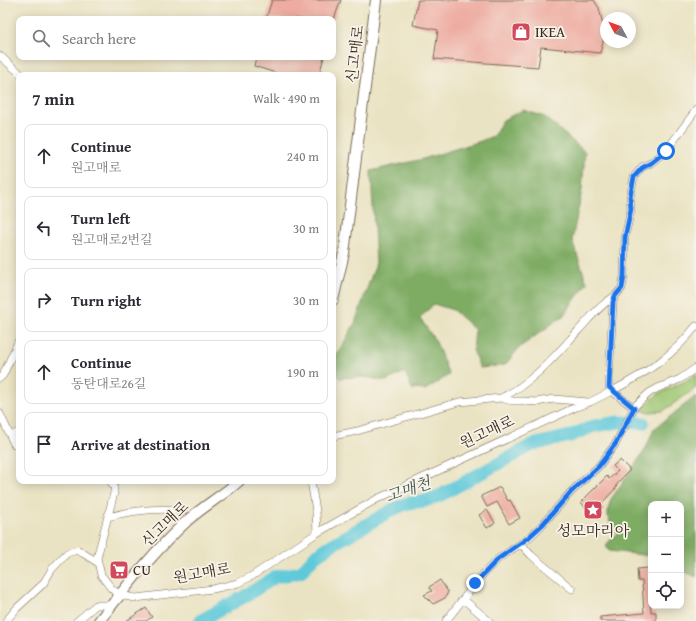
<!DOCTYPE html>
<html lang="en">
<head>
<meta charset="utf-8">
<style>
  :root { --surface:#fff; --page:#f7f7f7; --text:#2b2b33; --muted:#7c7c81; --line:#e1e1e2 }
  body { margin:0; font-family:"Gentium Book Plus","Noto Serif KR",serif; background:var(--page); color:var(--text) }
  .controls { position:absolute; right:12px; bottom:12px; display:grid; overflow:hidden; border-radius:8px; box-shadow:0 2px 10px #0003 }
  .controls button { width:36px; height:36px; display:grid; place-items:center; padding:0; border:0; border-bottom:1px solid var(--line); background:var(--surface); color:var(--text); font:20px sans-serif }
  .compass { position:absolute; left:600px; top:12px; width:36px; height:36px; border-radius:50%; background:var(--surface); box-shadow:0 2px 10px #0003; rotate:311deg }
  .stop { position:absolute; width:12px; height:12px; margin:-9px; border:3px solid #1a73e8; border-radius:50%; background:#fff }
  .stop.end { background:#1a73e8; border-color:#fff; box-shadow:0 1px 4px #0008 }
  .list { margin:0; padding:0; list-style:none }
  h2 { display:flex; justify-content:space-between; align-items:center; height:52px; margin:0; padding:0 16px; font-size:17px }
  h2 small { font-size:13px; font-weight:400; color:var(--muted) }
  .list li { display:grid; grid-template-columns:26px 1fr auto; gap:12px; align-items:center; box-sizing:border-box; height:64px; margin:0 8px 8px; padding:0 8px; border:1px solid var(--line); border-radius:8px }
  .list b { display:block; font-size:15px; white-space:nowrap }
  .list p { margin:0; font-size:13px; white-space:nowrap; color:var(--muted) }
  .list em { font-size:13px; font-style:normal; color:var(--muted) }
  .icon { flex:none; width:22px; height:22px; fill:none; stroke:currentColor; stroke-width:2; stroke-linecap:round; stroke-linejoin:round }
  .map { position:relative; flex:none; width:696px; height:621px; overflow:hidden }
  .search { position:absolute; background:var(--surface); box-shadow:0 2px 10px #0003; left:16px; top:16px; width:320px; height:44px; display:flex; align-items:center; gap:10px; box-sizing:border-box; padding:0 14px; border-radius:8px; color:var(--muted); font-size:15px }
  .panel { position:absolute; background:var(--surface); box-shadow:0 2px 10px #0003; left:16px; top:72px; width:320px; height:412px; border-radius:8px }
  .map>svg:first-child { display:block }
</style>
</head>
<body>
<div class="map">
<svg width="696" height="621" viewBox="0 0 696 621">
  <rect width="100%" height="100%" fill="#f7f3e8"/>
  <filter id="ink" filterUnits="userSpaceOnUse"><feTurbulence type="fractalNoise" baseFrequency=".025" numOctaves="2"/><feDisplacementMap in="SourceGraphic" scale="8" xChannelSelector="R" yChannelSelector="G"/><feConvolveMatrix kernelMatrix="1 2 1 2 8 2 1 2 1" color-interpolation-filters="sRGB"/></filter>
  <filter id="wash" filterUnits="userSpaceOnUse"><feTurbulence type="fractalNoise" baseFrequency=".012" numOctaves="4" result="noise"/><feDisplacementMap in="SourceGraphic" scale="16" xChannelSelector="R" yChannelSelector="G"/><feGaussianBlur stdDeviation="0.9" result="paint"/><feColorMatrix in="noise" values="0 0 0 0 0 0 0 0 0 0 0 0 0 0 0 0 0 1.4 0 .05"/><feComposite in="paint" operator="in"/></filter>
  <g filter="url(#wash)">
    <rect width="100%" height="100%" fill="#eae3c3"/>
    <path fill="#9ec772" stroke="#6c7848" d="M 696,373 L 696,388 L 663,411 L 650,412 L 641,410 L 658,394 L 690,379 Z"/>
    <path fill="#7eac64" stroke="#5c6b41" d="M 523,110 L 545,117 L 585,152 L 582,190 L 572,240 L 587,283 L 563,316 L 520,347 L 505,365 L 480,368 L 473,351 L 475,330 L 453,310 L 434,304 L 420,318 L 436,342 L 449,375 L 425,390 L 412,389 L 405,372 L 386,381 L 364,377 L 339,378 L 333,367 L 333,362 L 355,323 L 376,263 L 371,171 L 423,159 L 481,141 L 493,136 L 503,120 Z
      M 696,396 L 696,577 L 681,570 L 681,504 L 651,504 L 651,556 L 610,551 L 608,550 L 606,545 L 617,533 L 611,525 L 608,516 L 608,509 L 611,499 L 645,450 L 654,429 Z"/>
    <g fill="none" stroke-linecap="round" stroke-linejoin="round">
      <path stroke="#5fc9da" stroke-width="13" d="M 200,621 L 247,595 L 275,577 L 301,572 L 315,556 L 333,544 L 394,509 L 408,503 L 425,501 L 441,495 L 532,445 L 570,436 L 594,426 L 619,422 L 643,423"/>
    </g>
    <g id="blocks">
      <path fill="#eeaba0" d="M 272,0 L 341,0 L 334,19 L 266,19 Z
        M 418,0 L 594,0 L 599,8 L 605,34 L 600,53 L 541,47 L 538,67 L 434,59 L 438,30 L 413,25 Z
        M 256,57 L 324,57 L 319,75 L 282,75 L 254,66 Z
        M 620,460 L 630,470 L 619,481 L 619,482 L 616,486 L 617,487 L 601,504 L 603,507 L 600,510 L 602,513 L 598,518 L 589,509 L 587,510 L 581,502 L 607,476 L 609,479 L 618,471 L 613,466 Z
        M 500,487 L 508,501 L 510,500 L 520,518 L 509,524 L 497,502 L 487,507 L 481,496 Z
        M 487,510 L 495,523 L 487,528 L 479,515 Z
        M 649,568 L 651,612 L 656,612 L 656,621 L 600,621 L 600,617 L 644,613 L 642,581 L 638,581 L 637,569 Z
        M 440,580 L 448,592 L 445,598 L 433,604 L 424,595 L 432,591 L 429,587 Z
        M 146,608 L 152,617 L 146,621 L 126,621 Z"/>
    </g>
  </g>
  <g filter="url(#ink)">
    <use href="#blocks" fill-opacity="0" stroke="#786b58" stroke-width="1"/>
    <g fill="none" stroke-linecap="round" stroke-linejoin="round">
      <defs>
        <path id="street" d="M 0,56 L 22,75
          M 0,378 L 3,375 L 19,340
          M 501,398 C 532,383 554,357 577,332 C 589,319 600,305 615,296
          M 634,408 L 612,391 C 646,373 673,356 696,326
          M 0,414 L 14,444
          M 11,436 L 19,432
          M 333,436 L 357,431 L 459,402 L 501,398 L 512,401 L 524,401 L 536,402 L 554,399 L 588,402
          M 110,481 L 114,487 L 114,493 L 97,558 L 101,575 L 111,588 L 120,595 L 135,598 L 213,589 L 238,583 L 252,576 L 317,533 L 377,499 L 574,408 L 590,402 L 612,391 L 609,387 L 609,382 L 613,302 L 615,296 L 622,288 L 624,276 L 625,237 L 631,209 L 630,197 L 634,177 L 642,167 L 651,163 L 666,151 L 696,110
          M 311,481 L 316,511 L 317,533
          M 108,517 C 133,510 157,508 182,510
          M 521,544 L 531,555 L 572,589
          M 6,621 L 17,608 L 43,584 L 52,569 L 67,553 L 78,550 L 97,562
          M 77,621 L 96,605 L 111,605
          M 446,621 L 463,599
          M 489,621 L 463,599 L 485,572 L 498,559 L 529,538 L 542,525 L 571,492 L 599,466 L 616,443 L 635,406 L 649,393 L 658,388 L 680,379 L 696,368"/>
        <path id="secondary" d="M 333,300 L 344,253 L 376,0
          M 99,621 C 127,586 155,550 188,520 C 204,506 223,495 239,481"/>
      </defs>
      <use href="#street" stroke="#786b58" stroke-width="8"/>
      <use href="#secondary" stroke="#786b58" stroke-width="12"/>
      <use href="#street" stroke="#fff" stroke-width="7"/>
      <use href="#secondary" stroke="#fff" stroke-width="10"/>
    </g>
  </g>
  <g fill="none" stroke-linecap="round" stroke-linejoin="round" filter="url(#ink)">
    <path stroke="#1a73e8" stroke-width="5" d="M 475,583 L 498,559 L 528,538 L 542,525 L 571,492 L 599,466 L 616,443 L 634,408 L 609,387 L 613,302 L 615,296 L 622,288 L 624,276 L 625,237 L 631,209 L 630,197 L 634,177 L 642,168 L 651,163 L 666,151"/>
  </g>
  <defs>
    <symbol id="shop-square" viewBox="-11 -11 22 22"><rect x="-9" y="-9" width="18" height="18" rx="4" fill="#d1495b" stroke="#f7f3e8"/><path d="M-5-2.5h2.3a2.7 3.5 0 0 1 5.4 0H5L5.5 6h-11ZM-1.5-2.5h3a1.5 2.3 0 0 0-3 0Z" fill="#fff"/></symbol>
    <symbol id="sight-square" viewBox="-11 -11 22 22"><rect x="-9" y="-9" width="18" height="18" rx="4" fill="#d1495b" stroke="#f7f3e8"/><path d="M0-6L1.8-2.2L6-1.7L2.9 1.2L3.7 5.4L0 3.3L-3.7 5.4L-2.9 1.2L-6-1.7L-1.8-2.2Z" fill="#fff"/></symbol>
    <symbol id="supermarket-square" viewBox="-11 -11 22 22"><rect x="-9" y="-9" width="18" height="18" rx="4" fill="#d1495b" stroke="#f7f3e8"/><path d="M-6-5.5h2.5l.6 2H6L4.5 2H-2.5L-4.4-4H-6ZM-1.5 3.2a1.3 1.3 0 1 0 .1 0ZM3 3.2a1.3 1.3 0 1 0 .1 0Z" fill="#fff"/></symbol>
  </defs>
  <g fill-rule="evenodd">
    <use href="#shop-square" x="510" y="21" width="22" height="22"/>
    <use href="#sight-square" x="582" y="499" width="22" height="22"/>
    <use href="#supermarket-square" x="108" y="559" width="22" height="22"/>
  </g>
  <g text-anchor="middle" stroke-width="3.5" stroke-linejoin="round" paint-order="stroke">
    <g font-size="15" fill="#3b2a1e" stroke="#f7f3e8" text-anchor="start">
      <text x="535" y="37">IKEA</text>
      <text x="593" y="536" text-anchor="middle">성모마리아</text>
      <text x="133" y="575">CU</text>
    </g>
    <g font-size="15" fill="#3b2a1e" stroke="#f7f3e8">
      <text transform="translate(355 54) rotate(-83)" y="5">신고매로</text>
      <text transform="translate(487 432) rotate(-25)" y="5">원고매로</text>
      <text transform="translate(165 524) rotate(-44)" y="5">신고매로</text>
      <text transform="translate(202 573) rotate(-10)" y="5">원고매로</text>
    </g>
    <g font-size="16" font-style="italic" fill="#465a56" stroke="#f7f3e8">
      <text transform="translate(408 489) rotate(-19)" y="6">고매천</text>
    </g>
  </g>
</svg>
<div class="controls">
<button>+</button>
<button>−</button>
<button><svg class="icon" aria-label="locate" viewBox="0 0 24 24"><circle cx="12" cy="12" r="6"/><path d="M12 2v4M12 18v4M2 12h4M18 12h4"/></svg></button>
</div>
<svg class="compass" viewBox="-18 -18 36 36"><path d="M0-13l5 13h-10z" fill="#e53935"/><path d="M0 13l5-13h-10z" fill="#7c7c81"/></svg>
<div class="stop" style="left:666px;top:151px"></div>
<div class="stop end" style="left:475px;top:583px"></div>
<div class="search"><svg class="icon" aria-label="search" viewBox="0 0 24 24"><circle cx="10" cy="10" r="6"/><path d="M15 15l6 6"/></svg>Search here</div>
<section class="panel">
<h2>7 min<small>Walk · 490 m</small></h2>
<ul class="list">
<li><svg class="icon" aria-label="ahead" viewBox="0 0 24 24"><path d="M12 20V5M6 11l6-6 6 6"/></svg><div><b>Continue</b><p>원고매로</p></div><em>240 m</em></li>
<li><svg class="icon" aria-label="left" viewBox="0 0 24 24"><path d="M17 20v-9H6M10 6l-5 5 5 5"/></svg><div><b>Turn left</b><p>원고매로2번길</p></div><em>30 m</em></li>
<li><svg class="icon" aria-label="right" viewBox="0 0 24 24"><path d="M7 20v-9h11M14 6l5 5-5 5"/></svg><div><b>Turn right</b></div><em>30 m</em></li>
<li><svg class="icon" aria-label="ahead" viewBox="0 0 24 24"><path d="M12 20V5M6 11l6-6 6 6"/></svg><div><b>Continue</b><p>동탄대로26길</p></div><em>190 m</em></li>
<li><svg class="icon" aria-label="arrive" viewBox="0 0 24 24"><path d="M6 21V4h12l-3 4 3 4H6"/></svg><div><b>Arrive at destination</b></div></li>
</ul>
</section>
</div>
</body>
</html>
